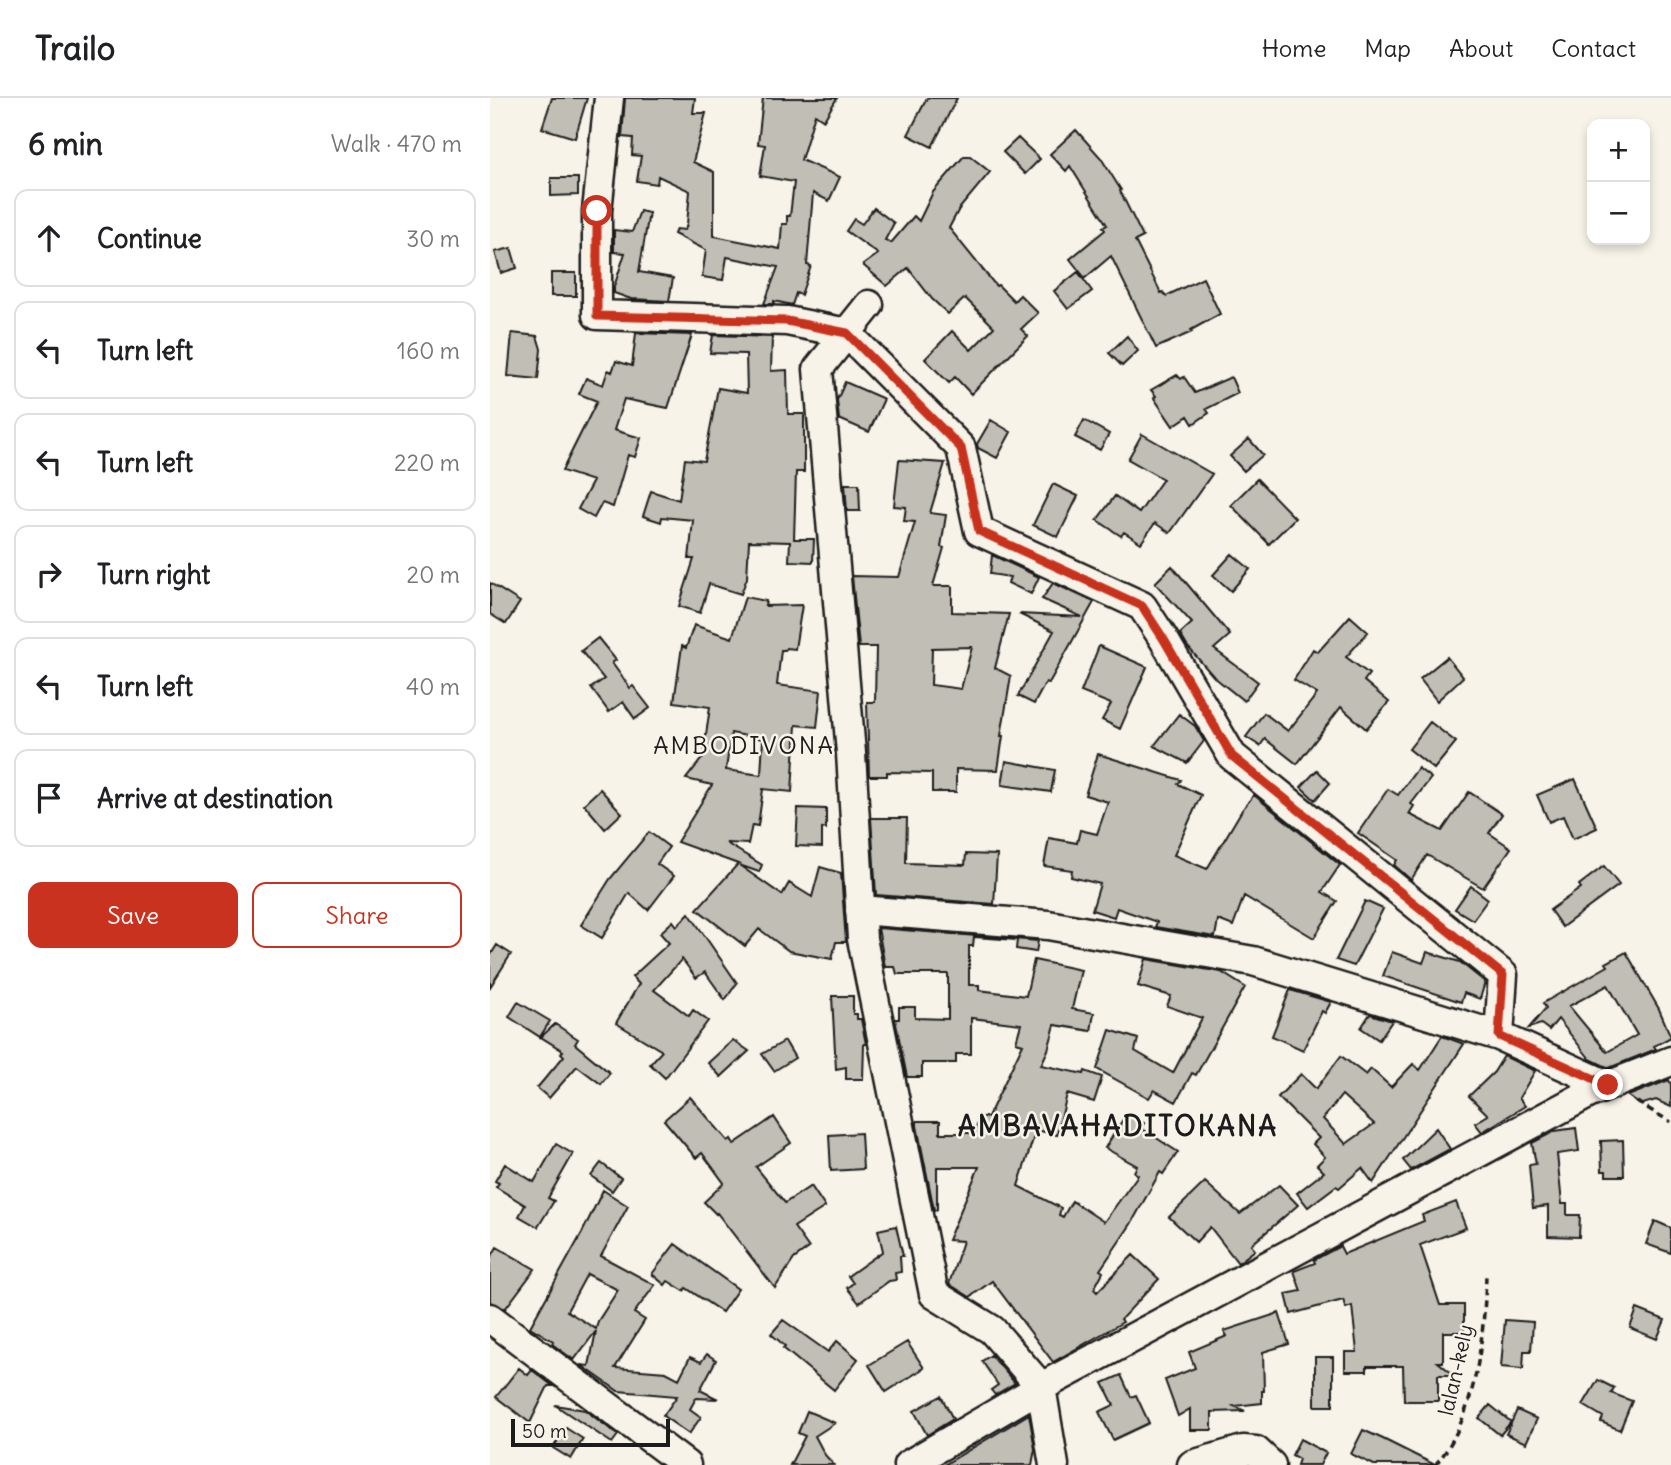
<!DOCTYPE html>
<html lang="en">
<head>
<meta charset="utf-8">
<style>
  :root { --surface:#fff; --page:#f6f6f6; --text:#202124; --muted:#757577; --line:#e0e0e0; --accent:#c8321e }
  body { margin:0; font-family:Delius,sans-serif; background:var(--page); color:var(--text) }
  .controls { position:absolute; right:21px; top:21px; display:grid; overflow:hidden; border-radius:14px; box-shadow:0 4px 10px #0003 }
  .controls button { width:63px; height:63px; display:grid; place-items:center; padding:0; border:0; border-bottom:2px solid var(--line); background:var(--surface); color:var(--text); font:35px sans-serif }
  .scale { position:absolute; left:21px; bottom:18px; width:159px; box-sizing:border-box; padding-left:7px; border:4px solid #1c1c1c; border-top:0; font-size:19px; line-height:24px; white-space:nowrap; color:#1c1c1c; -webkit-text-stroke:5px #f7f3e8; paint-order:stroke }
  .stop { position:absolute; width:21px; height:21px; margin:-16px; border:5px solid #c8321e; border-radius:50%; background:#fff }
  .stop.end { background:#c8321e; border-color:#fff; box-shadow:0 2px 7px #0008 }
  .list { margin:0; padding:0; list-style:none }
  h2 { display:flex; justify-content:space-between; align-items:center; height:91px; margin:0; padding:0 28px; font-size:30px }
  h2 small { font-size:23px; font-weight:400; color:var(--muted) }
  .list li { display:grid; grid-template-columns:46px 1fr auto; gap:21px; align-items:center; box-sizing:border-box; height:98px; margin:0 14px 14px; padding:0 14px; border:2px solid var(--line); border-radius:14px }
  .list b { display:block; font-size:26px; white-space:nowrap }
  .list em { font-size:23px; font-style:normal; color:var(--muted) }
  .actions { display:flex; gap:14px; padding:21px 28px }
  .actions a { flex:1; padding:16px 0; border:2px solid var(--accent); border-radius:14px; text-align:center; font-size:24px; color:var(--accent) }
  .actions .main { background:var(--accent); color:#fff }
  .icon { flex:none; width:38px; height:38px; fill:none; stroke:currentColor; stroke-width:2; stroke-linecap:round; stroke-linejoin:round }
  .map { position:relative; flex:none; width:1181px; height:1367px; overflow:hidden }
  header { display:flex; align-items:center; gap:42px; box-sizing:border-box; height:98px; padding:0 35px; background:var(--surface); border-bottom:2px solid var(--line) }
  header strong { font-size:33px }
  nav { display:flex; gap:38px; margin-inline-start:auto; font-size:24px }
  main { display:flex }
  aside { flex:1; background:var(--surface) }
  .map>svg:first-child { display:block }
</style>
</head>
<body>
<header>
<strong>Trailo</strong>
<nav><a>Home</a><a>Map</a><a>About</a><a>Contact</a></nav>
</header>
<main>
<aside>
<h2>6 min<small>Walk · 470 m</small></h2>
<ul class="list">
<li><svg class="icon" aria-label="ahead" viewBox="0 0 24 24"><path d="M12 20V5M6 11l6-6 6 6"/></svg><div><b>Continue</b></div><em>30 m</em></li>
<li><svg class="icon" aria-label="left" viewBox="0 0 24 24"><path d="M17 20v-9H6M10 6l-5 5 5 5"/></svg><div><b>Turn left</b></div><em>160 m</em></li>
<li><svg class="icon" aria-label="left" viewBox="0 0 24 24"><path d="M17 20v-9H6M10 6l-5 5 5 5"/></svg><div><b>Turn left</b></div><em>220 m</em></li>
<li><svg class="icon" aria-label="right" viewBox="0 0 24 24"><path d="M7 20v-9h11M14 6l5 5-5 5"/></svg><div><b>Turn right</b></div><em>20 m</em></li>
<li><svg class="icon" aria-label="left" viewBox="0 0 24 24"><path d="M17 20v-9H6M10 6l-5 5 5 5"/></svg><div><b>Turn left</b></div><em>40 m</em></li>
<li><svg class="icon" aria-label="arrive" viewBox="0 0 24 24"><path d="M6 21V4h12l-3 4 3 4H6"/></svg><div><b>Arrive at destination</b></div></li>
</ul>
<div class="actions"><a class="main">Save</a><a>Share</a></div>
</aside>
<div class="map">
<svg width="1181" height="1367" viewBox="0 0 1181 1367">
  <rect width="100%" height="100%" fill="#f7f3e8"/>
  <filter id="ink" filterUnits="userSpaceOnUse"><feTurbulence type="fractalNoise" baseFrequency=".0143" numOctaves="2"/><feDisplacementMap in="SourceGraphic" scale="14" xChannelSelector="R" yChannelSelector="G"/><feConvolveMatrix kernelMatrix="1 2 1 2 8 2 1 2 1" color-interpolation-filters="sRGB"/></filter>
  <g filter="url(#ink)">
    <path fill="#c0beb5" stroke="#1c1c1c" stroke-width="2" fill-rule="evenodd" d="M 62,0 L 97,0 L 85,40 L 52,30 Z
      M 135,0 L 205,0 L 203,15 L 216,15 L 203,64 L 224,74 L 224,138 L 290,151 L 292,126 L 297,126 L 297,118 L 300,118 L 304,84 L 270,78 L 275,47 L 268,46 L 273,0 L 347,0 L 334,22 L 325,16 L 311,62 L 350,79 L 339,103 L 323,95 L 317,167 L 321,168 L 311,197 L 306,195 L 302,207 L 284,203 L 284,206 L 274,206 L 288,169 L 237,159 L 233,182 L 212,179 L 216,152 L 184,136 L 186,131 L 195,132 L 197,126 L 200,93 L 168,78 L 167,86 L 147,83 L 151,58 L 142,57 L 143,40 L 132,39 Z
      M 437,0 L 467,0 L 442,49 L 418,37 Z
      M 586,32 L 611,60 L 631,92 L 630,93 L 653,139 L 645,143 L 671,195 L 673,194 L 676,198 L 713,180 L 730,216 L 701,232 L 702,234 L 666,250 L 621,158 L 595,180 L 580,161 L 615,132 L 613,129 L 617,127 L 580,68 L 576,73 L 560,56 Z
      M 528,40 L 550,61 L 535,76 L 513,54 Z
      M 474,58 L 480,58 L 500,74 L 469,111 L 459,130 L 506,188 L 508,187 L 524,203 L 530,197 L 548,215 L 531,231 L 538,238 L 481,296 L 465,279 L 459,285 L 435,261 L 462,233 L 481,252 L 504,229 L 475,200 L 458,216 L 442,201 L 418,170 L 397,188 L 373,167 L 388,156 L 356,133 L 364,121 L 372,126 L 384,110 L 404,125 L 395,142 L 401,145 L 424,118 L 429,123 L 443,94 Z
      M 61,80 L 88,80 L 88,97 L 61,98 Z
      M 150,113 L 159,115 L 149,174 L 183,180 L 179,203 L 141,201 L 124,195 L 124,189 L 135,155 L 124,154 L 124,132 L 142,134 Z
      M 21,150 L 27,170 L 11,175 L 5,154 Z
      M 588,174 L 602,193 L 578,211 L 564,193 Z
      M 61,175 L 86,175 L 86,198 L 61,198 Z
      M 22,235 L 47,238 L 51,251 L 48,281 L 18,278 Z
      M 146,235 L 202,237 L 178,310 L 134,301 L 124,332 L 151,340 L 145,359 L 138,357 L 123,409 L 112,405 L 104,420 L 88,411 L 103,383 L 72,373 L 107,303 L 89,296 L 96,280 L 113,287 L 118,272 L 122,274 L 126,263 L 142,268 Z
      M 223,237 L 282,239 L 281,273 L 297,272 L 298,316 L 314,316 L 314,374 L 306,374 L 304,441 L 324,441 L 323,464 L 299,463 L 300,444 L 259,443 L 257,480 L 251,496 L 219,486 L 210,515 L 189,508 L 204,461 L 199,461 L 203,422 L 172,419 L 171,424 L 153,418 L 161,393 L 189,402 L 195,361 L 214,363 L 228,290 L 257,295 L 256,256 L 220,255 Z
      M 637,238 L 648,253 L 632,268 L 619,255 Z
      M 687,277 L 691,281 L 694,279 L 705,295 L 741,279 L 748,295 L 716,311 L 719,315 L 703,326 L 698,318 L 683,328 L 664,300 L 666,298 L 661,292 Z
      M 355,284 L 394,301 L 379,334 L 349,321 L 347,302 Z
      M 501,322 L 521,334 L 507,360 L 488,350 L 487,346 Z
      M 594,322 L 619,336 L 610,352 L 585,339 Z
      M 652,336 L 722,376 L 680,435 L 665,425 L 651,445 L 634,434 L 631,438 L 607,422 L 625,398 L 649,415 L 673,381 L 638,361 Z
      M 759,341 L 773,357 L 754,373 L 740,358 Z
      M 409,362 L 455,365 L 440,415 L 456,417 L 451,449 L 454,450 L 443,488 L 462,488 L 462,514 L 519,516 L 505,570 L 521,578 L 511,638 L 513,638 L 508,672 L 466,671 L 466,694 L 442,694 L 442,675 L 397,674 L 397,678 L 379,678 L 377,604 L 385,604 L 386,549 L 369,549 L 362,478 L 409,479 L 425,424 L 414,423 L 416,409 L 404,408 ZM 482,549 L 471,591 L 441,587 L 442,550 Z
      M 767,381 L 805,420 L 779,446 L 741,407 Z
      M 355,386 L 369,386 L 370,413 L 357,413 Z
      M 563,386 L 588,398 L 568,439 L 543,427 Z
      M 742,456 L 760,471 L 741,493 L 723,477 Z
      M 502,457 L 549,479 L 541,496 L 518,485 L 520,479 L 500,476 Z
      M 682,468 L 740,537 L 724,551 L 768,584 L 754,603 L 724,579 L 697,548 L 690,536 L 702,525 L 665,485 Z
      M 0,485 L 30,504 L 16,526 L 0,516 Z
      M 563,485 L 604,504 L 559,585 L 556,584 L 544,606 L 528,598 L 564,533 L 529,516 L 592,519 L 552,501 Z
      M 255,499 L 276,503 L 275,508 L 312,507 L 305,551 L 296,550 L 295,552 L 291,552 L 287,587 L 331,593 L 327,629 L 306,627 L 302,694 L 273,691 L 268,728 L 262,727 L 258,746 L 236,745 L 272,767 L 269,774 L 249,767 L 292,797 L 299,785 L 322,799 L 330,769 L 351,775 L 356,844 L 346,844 L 342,861 L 299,853 L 269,831 L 255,848 L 207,811 L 248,766 L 187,744 L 222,687 L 196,681 L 217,654 L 214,651 L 220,609 L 184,604 L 192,548 L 196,550 L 204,527 L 242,540 ZM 241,635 L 273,641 L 271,677 L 236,672 Z
      M 860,518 L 878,534 L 856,559 L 879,576 L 874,583 L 899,604 L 876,631 L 851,609 L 807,666 L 775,641 L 770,648 L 756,639 L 774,615 L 798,633 L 827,596 L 804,582 L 823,551 L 828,554 Z
      M 108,540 L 126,562 L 122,565 L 140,590 L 143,588 L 160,610 L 145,621 L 133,604 L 119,614 L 101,590 L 114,581 L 91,553 Z
      M 609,548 L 657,569 L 630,631 L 612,622 L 621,606 L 591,594 Z
      M 957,559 L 973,579 L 947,603 L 930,581 Z
      M 689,616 L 705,628 L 714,643 L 697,665 L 664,648 Z
      M 940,624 L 966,644 L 944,671 L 919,651 Z
      M 608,656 L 691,682 L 688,686 L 711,697 L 684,757 L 717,771 L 752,712 L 764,697 L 850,767 L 832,794 L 847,803 L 824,840 L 754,798 L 743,828 L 728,822 L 725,839 L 665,829 L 667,824 L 627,810 L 624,819 L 602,812 L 610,786 L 581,779 L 582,772 L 554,768 L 559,740 L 587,745 L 590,732 L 607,736 L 618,704 L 595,697 Z
      M 516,663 L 565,672 L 561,694 L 512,687 Z
      M 928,670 L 941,680 L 921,706 L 924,708 L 919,716 L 952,733 L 979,694 L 1012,716 L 999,735 L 1021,750 L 993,790 L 937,757 L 921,782 L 904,767 L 907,762 L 868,735 L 898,691 L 908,697 Z
      M 827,672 L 840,685 L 825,702 L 811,689 Z
      M 1085,681 L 1107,730 L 1083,741 L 1073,718 L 1059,724 L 1047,697 Z
      M 110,691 L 132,715 L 115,731 L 94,706 Z
      M 308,710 L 336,711 L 336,731 L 332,730 L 332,749 L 306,748 Z
      M 381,720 L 417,720 L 416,765 L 475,767 L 476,756 L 507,757 L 504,806 L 386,797 Z
      M 159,734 L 179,749 L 167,766 L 184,778 L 158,812 L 139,795 L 112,840 L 91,827 L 120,781 Z
      M 1114,768 L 1129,787 L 1072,829 L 1060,812 L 1091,790 L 1089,787 Z
      M 981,788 L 998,801 L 983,822 L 965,811 Z
      M 875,803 L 893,811 L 864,868 L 846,862 Z
      M 199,815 L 247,885 L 235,902 L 215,874 L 206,880 L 192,861 L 164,892 L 199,918 L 203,912 L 218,923 L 175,980 L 160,966 L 172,953 L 126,925 L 149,886 L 142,879 L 179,845 L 170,835 L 183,823 L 187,828 Z
      M 388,830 L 548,843 L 546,854 L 526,851 L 527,842 L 484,839 L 483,848 L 479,848 L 479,887 L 489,887 L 489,892 L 536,898 L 544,862 L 591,872 L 582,911 L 604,915 L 601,933 L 565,927 L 558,952 L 551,967 L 594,976 L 595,973 L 612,979 L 604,1004 L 577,996 L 567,1037 L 546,1032 L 528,1088 L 571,1110 L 569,1117 L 573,1119 L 582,1103 L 614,1124 L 648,1077 L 644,1074 L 647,1068 L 615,1050 L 637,1015 L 654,1025 L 651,1030 L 688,1054 L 673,1076 L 670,1074 L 641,1126 L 610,1172 L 613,1174 L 604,1191 L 607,1194 L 643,1157 L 669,1181 L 631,1221 L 633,1224 L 563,1264 L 502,1183 L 480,1199 L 459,1186 L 473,1143 L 458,1142 L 489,1069 L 447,1069 L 447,1112 L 444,1112 L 427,1028 L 427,1023 L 450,1023 L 450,1035 L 485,1035 L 489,1019 L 498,1019 L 533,946 L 526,944 L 531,926 L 481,920 L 481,956 L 466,956 L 466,965 L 432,965 L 432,979 L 417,979 L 405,921 L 409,921 L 409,909 L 425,909 L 425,920 L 458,921 L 458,876 L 407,876 L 405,869 L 395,869 Z
      M 7,847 L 21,856 L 0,889 L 0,858 Z
      M 902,854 L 933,865 L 937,854 L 970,864 L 995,884 L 990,901 L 974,895 L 971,904 L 893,878 Z
      M 1136,854 L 1169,911 L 1181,939 L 1164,948 L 1166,951 L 1119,970 L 1100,961 L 1068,921 L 1059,932 L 1051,926 L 1039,930 L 1056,910 L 1053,905 L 1118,868 L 1116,865 ZM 1118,887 L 1147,937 L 1117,954 L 1079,908 Z
      M 656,861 L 731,874 L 755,889 L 706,977 L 702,975 L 686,1004 L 664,992 L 659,1000 L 607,971 L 620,932 L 648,941 L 645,953 L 683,975 L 712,920 L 677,908 L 681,898 L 648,888 Z
      M 800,892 L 841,904 L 835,915 L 832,913 L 813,952 L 782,938 Z
      M 342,898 L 363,898 L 363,916 L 367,916 L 367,921 L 371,921 L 376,946 L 374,946 L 373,981 L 356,981 L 356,969 L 346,971 Z
      M 28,904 L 60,923 L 50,939 L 19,919 Z
      M 880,916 L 902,923 L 889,942 L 871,930 Z
      M 65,926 L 88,941 L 85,946 L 120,975 L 111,986 L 87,968 L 59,1000 L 47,990 L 74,958 L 71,955 L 73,953 L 51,939 Z
      M 952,938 L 974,946 L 883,1085 L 872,1070 L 849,1090 L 846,1088 L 818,1109 L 807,1095 L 834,1074 L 827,1067 L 835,1059 L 823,1046 L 829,1040 L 788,999 L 811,976 L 826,991 L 851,958 L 876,977 L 881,971 L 901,989 L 923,966 L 930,972 ZM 852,997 L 884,1026 L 856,1046 L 833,1021 Z
      M 243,942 L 259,953 L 231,979 L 218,965 Z
      M 295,943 L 305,960 L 284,973 L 272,956 Z
      M 1014,958 L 1045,973 L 1029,1000 L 1035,1008 L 992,1034 L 985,1025 L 998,1017 L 979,998 L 1004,974 Z
      M 1179,982 L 1181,987 L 1181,1009 L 1166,1002 L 1150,1007 L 1138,998 Z
      M 200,999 L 238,1043 L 241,1041 L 244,1046 L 284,1019 L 301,1045 L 266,1069 L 295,1105 L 321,1088 L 335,1109 L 304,1129 L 319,1150 L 304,1161 L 285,1190 L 227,1115 L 226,1116 L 214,1104 L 234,1085 L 212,1055 L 206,1060 L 174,1022 Z
      M 946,1030 L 960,1051 L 921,1072 L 913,1062 Z
      M 1086,1030 L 1089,1053 L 1067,1056 L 1072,1106 L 1077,1106 L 1077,1117 L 1090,1117 L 1089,1139 L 1058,1138 L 1058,1108 L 1043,1110 L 1039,1067 L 1046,1066 L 1042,1045 L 1065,1033 Z
      M 371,1035 L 373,1071 L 341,1073 L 339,1037 Z
      M 1133,1042 L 1134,1078 L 1116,1078 L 1116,1073 L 1112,1073 L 1111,1043 Z
      M 66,1046 L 83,1056 L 58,1100 L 64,1103 L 48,1129 L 29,1118 L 35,1107 L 6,1089 L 9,1085 L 5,1083 L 15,1066 L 44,1084 Z
      M 111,1065 L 131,1080 L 122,1093 L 101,1078 Z
      M 715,1084 L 750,1116 L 789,1087 L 808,1107 L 761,1147 L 765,1152 L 748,1165 L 720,1129 L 706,1144 L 679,1119 Z
      M 113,1092 L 138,1108 L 111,1158 L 165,1187 L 144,1215 L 155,1222 L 125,1270 L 176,1274 L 189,1281 L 200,1259 L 211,1264 L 217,1256 L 226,1262 L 210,1292 L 228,1301 L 206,1300 L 200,1311 L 211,1319 L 199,1336 L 173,1318 L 187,1298 L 128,1293 L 91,1267 L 99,1268 L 106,1233 L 84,1262 L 62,1246 L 63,1243 L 40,1229 L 92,1135 ZM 97,1176 L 128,1192 L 108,1223 L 106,1231 L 77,1213 Z
      M 966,1104 L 976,1130 L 930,1147 L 950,1207 L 974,1207 L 974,1234 L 953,1234 L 953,1264 L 948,1264 L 964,1277 L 948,1277 L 948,1303 L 914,1303 L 913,1268 L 877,1268 L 877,1273 L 855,1273 L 855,1254 L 867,1254 L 862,1208 L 856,1210 L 853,1202 L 801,1216 L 796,1196 L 811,1193 L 804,1173 L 825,1165 L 824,1162 L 850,1148 L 854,1156 L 934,1123 L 932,1117 Z
      M 1165,1123 L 1181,1130 L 1181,1155 L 1156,1146 Z
      M 406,1128 L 413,1158 L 410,1158 L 411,1174 L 405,1175 L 406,1182 L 399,1183 L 369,1205 L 357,1190 L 363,1185 L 358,1178 L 393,1153 L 388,1132 Z
      M 185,1146 L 248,1191 L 232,1214 L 196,1190 L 194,1193 L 178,1183 L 175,1187 L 162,1176 Z
      M 7,1149 L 45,1171 L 15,1211 L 0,1204 L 0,1161 Z
      M 1147,1211 L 1175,1222 L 1167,1241 L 1140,1230 Z
      M 789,1215 L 799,1246 L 773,1254 L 774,1293 L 772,1293 L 772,1305 L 744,1308 L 755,1313 L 722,1314 L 722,1332 L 700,1332 L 700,1311 L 688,1318 L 675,1282 L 705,1270 L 699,1254 L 737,1238 L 734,1233 Z
      M 293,1222 L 338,1254 L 347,1243 L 368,1261 L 344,1292 L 293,1250 L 295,1248 L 281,1236 Z
      M 1015,1222 L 1043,1224 L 1041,1253 L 1034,1253 L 1033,1271 L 1011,1269 Z
      M 417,1244 L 434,1270 L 396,1294 L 379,1267 Z
      M 501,1257 L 525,1285 L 505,1297 L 501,1292 L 508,1287 L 492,1263 Z
      M 825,1259 L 843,1259 L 843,1308 L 825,1308 Z
      M 29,1270 L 38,1277 L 42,1272 L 63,1288 L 58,1288 L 40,1325 L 6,1299 Z
      M 631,1277 L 641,1299 L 646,1297 L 659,1325 L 623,1342 L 609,1314 L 624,1307 L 613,1285 Z
      M 1108,1282 L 1124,1290 L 1121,1295 L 1142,1303 L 1130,1332 L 1111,1324 L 1113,1319 L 1093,1307 Z
      M 451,1298 L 463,1321 L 437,1337 L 424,1313 Z
      M 65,1307 L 95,1312 L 128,1337 L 122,1345 Z
      M 1000,1307 L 1021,1324 L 1010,1337 L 989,1320 Z
      M 1027,1312 L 1047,1321 L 1036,1345 L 1016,1336 Z
      M 317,1313 L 345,1325 L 325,1338 L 335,1357 L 344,1367 L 300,1367 L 315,1338 L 308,1335 Z
      M 539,1316 L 545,1351 L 542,1367 L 454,1367 Z
      M 76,1330 L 93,1341 L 81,1361 L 63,1350 Z
      M 873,1332 L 893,1341 L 945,1367 L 884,1367 L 861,1356 Z
      M 810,1341 L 836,1355 L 830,1367 L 807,1367 L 809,1361 L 802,1357 Z"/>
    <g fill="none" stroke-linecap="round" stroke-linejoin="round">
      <defs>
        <path id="minor" d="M 119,0 L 107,113 L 107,217 L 297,223 L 357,235 L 471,350 L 489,433 L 652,508 L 673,540 L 742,658 L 1013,877 L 1009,938
          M 379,207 L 328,271 L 361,655 L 372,841 L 444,1196 L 502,1232 L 551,1289 L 564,1367
          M 370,812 L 558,827 L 763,863 L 1009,938 L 1117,987
          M 0,1220 L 196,1367
          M 418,1367 L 551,1289 L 1100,995 L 1181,963
          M 702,1367 L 753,1352 L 766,1353 L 781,1367"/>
      </defs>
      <use href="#minor" stroke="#1c1c1c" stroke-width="33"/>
      <path stroke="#1c1c1c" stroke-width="3.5" stroke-dasharray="7 5" stroke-linecap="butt" d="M 1147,1004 L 1181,1024
        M 945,1367 C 987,1320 994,1237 996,1177"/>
      <use href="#minor" stroke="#f7f3e8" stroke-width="28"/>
    </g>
  </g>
  <g fill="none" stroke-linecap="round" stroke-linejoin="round" filter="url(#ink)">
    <path stroke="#c8321e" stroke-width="9" d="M 107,113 L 107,218 L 297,223 L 357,235 L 471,350 L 489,433 L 652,508 L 673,540 L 742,658 L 1013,877 L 1009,938 L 1118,987"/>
  </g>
  <g text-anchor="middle" stroke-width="5" stroke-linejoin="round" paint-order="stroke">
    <g font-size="21" fill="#1c1c1c" stroke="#f7f3e8">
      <text transform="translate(966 1272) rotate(-77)" y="7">lalan-kely</text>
    </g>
    <g font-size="24" letter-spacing="2" fill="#1c1c1c" stroke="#f7f3e8">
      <text x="254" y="656">AMBODIVONA</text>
    </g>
    <g font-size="28" font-weight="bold" letter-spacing="2" fill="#1c1c1c" stroke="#f7f3e8">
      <text x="628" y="1038">AMBAVAHADITOKANA</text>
    </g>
  </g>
</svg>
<div class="controls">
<button>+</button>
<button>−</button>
</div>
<div class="scale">50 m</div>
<div class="stop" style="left:107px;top:113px"></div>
<div class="stop end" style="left:1118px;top:987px"></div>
</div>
</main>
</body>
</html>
